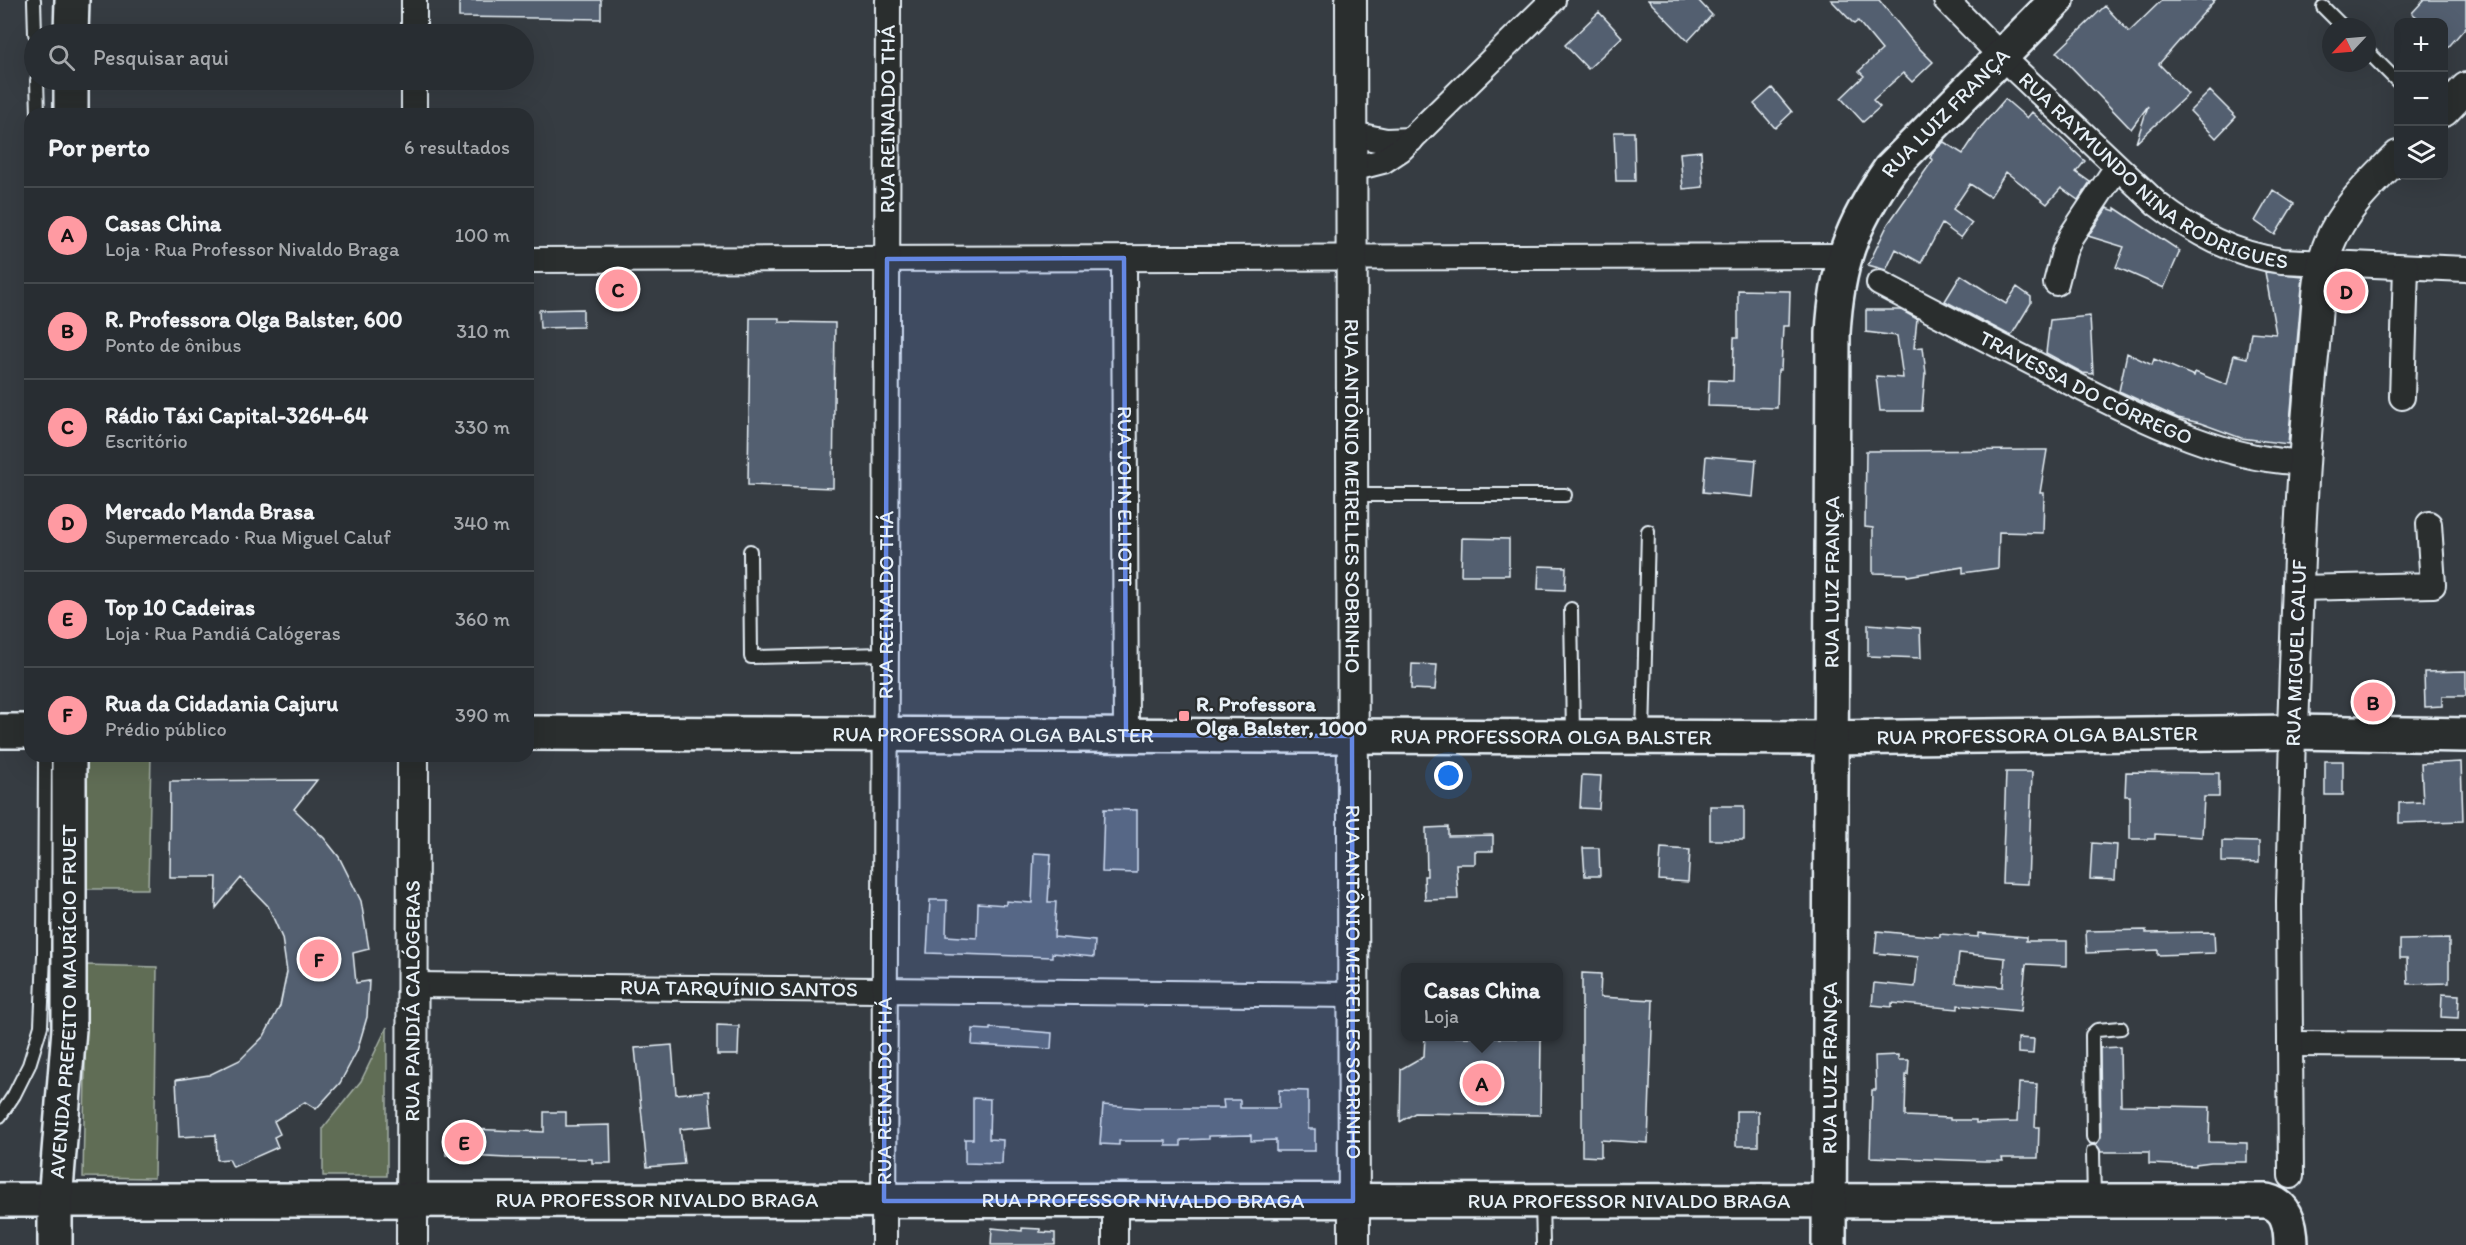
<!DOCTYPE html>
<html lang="pt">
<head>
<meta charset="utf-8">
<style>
  :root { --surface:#282d32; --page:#30353a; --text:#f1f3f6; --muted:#a5a8ac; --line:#44494d; --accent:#ff9aa2 }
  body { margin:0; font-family:Itim,sans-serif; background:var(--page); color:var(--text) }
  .controls { position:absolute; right:18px; top:18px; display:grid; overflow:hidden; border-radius:12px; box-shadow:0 6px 24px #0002 }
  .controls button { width:54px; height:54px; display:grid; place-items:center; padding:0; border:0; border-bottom:2px solid var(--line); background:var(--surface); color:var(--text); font:30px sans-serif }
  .compass { position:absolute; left:2322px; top:18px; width:54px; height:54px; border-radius:50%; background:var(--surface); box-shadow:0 6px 24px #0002; rotate:244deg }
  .you { position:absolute; left:1449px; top:776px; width:21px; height:21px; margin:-15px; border:4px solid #fff; border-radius:50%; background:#1a73e8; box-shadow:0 0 0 9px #1a73e833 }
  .badge { display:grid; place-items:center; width:39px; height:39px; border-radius:50%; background:var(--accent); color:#111; font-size:20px; font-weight:700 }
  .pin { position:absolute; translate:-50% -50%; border:3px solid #fff; box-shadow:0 2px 6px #0006 }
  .popup { position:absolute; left:1401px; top:963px; width:162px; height:78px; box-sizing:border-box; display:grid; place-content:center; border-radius:12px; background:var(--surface); filter:drop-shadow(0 2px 4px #0005); font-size:20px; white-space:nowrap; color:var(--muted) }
  .popup b { font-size:22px; color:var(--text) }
  .popup::after { content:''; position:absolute; left:50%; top:100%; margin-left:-12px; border:12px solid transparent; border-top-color:var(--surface) }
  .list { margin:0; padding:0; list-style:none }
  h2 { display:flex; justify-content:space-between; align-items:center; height:78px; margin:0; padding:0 24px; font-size:26px }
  h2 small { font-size:20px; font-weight:400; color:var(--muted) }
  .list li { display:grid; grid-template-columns:39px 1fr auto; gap:18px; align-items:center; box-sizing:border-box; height:96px; padding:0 24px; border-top:2px solid var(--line) }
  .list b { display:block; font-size:22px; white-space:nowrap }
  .list p { margin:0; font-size:20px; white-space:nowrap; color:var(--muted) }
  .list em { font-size:20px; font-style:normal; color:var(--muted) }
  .icon { flex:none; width:33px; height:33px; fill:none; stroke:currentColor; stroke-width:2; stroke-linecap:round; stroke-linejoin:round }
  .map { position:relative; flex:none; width:2466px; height:1245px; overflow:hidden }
  .search { position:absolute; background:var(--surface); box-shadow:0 6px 24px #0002; left:24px; top:24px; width:510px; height:66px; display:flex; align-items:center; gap:15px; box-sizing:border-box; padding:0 21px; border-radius:33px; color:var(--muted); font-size:22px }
  .panel { position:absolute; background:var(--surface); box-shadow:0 6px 24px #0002; left:24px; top:108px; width:510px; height:654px; border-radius:18px }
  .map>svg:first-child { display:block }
</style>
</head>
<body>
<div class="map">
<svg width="2466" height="1245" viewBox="0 0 2466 1245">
  <rect width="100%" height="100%" fill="#363c42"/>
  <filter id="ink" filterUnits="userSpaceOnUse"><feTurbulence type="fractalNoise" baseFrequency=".0167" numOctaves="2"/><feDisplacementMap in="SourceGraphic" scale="12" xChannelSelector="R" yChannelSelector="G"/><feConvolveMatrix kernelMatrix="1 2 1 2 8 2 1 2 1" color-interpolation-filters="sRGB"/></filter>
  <g filter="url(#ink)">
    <path fill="#616d54" stroke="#a4afa6" stroke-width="1.5" d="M 80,756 L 151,756 L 148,889 L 78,889 Z
      M 87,965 L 157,967 L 154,1178 L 83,1177 Z
      M 387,1027 L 387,1176 L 323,1176 L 323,1128 L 361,1081 Z"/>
    <path fill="#535f6f" stroke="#e8f1f8" stroke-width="1.5" fill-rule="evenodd" d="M 459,0 L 601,0 L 601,19 L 459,17 Z
      M 1648,0 L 1698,0 L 1712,15 L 1688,41 Z
      M 1831,0 L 1879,0 L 1913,42 L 1933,62 L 1912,82 L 1903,73 L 1873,100 L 1880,107 L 1863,122 L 1841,98 L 1864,76 L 1859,71 L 1882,50 L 1858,21 L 1854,24 Z
      M 2162,0 L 2215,0 L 2159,64 L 2188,94 L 2136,143 L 2148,106 L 2131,129 L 2057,52 L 2105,6 L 2129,32 Z
      M 2424,0 L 2466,0 L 2466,27 L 2444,52 L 2444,22 L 2423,22 L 2412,13 Z
      M 1599,12 L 1622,37 L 1588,69 L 1565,45 Z
      M 1772,88 L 1792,112 L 1775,128 L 1754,104 Z
      M 2210,91 L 2236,117 L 2216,138 L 2190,111 Z
      M 2005,99 L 2027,118 L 2032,112 L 2085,161 L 2076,172 L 2090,182 L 2078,200 L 2061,188 L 2047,204 L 2006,172 L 1990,197 L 1970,184 L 1953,209 L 1972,223 L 1961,238 L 1942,224 L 1921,263 L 1896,249 L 1886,270 L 1868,265 L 1888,224 L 1933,160 L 1930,158 L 1933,152 L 1944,142 L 1963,154 L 1980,128 Z
      M 1614,132 L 1634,132 L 1635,181 L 1616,181 Z
      M 1701,151 L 1703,187 L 1683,189 L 1680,153 Z
      M 2273,190 L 2294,204 L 2275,235 L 2255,221 Z
      M 2107,208 L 2115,211 L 2115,208 L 2180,251 L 2164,288 L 2116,267 L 2124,247 L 2088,236 Z
      M 2265,272 L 2303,276 L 2288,444 L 2241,438 L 2200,423 L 2178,418 L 2119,391 L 2127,353 L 2152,365 L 2154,359 L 2194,376 L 2195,372 L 2227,385 L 2234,355 L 2247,358 L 2251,332 L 2276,334 Z
      M 1961,275 L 2006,304 L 2017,287 L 2031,297 L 2031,303 L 2011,336 L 1945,301 Z
      M 1738,290 L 1790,291 L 1789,326 L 1783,326 L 1781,370 L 1778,370 L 1777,408 L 1708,406 L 1709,380 L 1733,381 L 1734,338 L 1738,338 Z
      M 583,309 L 583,327 L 540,328 L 539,310 Z
      M 1866,310 L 1901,310 L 1917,319 L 1914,348 L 1923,347 L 1926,374 L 1925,374 L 1922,411 L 1880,411 L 1876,376 L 1903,378 L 1897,336 L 1866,332 Z
      M 2090,316 L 2093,374 L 2083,373 L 2046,353 L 2050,320 Z
      M 750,318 L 779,318 L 779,322 L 835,323 L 833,488 L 748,485 Z
      M 2047,450 L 2040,493 L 2044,493 L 2043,533 L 1999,532 L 1998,568 L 1963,573 L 1963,567 L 1907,576 L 1907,574 L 1873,573 L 1873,528 L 1865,527 L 1866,451 Z
      M 1706,456 L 1756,460 L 1753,497 L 1703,492 Z
      M 1462,538 L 1509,539 L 1509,575 L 1461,575 Z
      M 1539,566 L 1566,567 L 1565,590 L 1538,589 Z
      M 1868,624 L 1920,628 L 1921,658 L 1868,656 Z
      M 1412,664 L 1437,665 L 1435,690 L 1411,689 Z
      M 2466,671 L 2466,696 L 2442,696 L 2442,706 L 2425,707 L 2424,672 Z
      M 2325,761 L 2343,761 L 2343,795 L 2325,795 Z
      M 2461,762 L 2463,821 L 2399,823 L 2399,803 L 2423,802 L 2421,764 Z
      M 2006,772 L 2032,772 L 2028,884 L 2002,883 Z
      M 2126,772 L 2219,773 L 2219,797 L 2204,797 L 2202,837 L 2155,834 L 2155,839 L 2130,839 L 2130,796 L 2125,796 Z
      M 1582,775 L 1601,776 L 1599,809 L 1580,808 Z
      M 317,780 L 294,809 L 324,838 L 339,857 L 361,901 L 369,949 L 353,953 L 356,983 L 369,981 L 367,1017 L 357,1051 L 340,1083 L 316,1109 L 305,1102 L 274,1121 L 280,1134 L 274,1137 L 278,1147 L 233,1167 L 229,1159 L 217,1160 L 216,1135 L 179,1137 L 176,1080 L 209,1075 L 240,1060 L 264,1036 L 280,1006 L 287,972 L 282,938 L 268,906 L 241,878 L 216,908 L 217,877 L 169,877 L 170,781 Z
      M 1710,806 L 1744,806 L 1744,840 L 1710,840 Z
      M 1104,809 L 1137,810 L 1137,873 L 1102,872 Z
      M 1448,827 L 1448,836 L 1493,835 L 1493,851 L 1475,851 L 1475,864 L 1456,864 L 1458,899 L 1425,900 L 1424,876 L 1427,876 L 1426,828 Z
      M 2222,841 L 2259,842 L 2259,863 L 2222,862 Z
      M 2092,843 L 2117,845 L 2115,880 L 2090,879 Z
      M 1583,848 L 1599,848 L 1600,876 L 1585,876 Z
      M 1661,848 L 1690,850 L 1688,882 L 1659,880 Z
      M 1034,853 L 1051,854 L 1048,902 L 1056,902 L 1054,937 L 1095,941 L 1094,957 L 1052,953 L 1052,957 L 927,953 L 930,900 L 947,900 L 946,936 L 977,938 L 978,903 L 1006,905 L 1006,901 L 1032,903 Z
      M 2146,930 L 2146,933 L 2214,932 L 2215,953 L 2158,955 L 2158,950 L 2087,953 L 2086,931 Z
      M 1877,931 L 1940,937 L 1940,934 L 1978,937 L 1978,933 L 2026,937 L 2026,941 L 2067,941 L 2067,966 L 2026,964 L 2021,1011 L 1958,1005 L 1958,1009 L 1892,1003 L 1892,1007 L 1872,1005 L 1874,983 L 1915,987 L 1918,957 L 1875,953 ZM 1959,953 L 2005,958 L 2003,987 L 1956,983 Z
      M 2449,939 L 2449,983 L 2408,984 L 2407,958 L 2400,958 L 2400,940 Z
      M 1582,973 L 1601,974 L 1600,997 L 1653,1000 L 1648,1143 L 1601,1140 L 1601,1157 L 1582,1156 Z
      M 2442,994 L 2459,995 L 2458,1018 L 2441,1017 Z
      M 717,1025 L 739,1026 L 738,1055 L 717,1055 Z
      M 990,1028 L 1052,1033 L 1051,1049 L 972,1045 L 973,1029 L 990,1030 Z
      M 1425,1036 L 1541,1039 L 1540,1115 L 1415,1113 L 1400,1122 L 1401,1069 L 1424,1056 Z
      M 2018,1038 L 2034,1039 L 2033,1054 L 2018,1053 Z
      M 672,1045 L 676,1094 L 709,1091 L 712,1126 L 680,1129 L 684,1164 L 647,1167 L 635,1048 Z
      M 2120,1047 L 2121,1105 L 2210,1107 L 2209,1142 L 2247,1143 L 2247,1162 L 2211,1162 L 2196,1164 L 2196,1166 L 2149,1164 L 2149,1152 L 2101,1152 L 2096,1144 L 2101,1137 L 2100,1048 Z
      M 1898,1055 L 1898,1060 L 1909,1060 L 1908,1075 L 1906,1075 L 1905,1116 L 1950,1118 L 1950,1120 L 1976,1120 L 1976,1123 L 2017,1122 L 2019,1083 L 2037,1084 L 2035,1127 L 2039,1127 L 2038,1158 L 2002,1158 L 2003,1161 L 1984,1161 L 1870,1157 L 1872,1090 L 1876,1090 L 1875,1056 Z
      M 1279,1090 L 1308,1091 L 1308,1129 L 1315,1129 L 1315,1151 L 1276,1151 L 1276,1140 L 1251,1141 L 1251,1135 L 1209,1136 L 1209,1139 L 1181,1140 L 1181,1146 L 1166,1146 L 1166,1141 L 1119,1141 L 1119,1145 L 1100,1144 L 1103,1105 L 1143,1108 L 1224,1108 L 1223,1100 L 1240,1100 L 1240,1108 L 1279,1108 Z
      M 973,1098 L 990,1099 L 989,1139 L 1003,1140 L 1002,1164 L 965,1163 L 965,1139 L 973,1139 Z
      M 1736,1111 L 1758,1111 L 1758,1146 L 1736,1146 Z
      M 544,1112 L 566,1112 L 566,1126 L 610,1125 L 611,1163 L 592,1163 L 592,1159 L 507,1158 L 446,1155 L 447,1128 L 544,1132 Z
      M 992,1228 L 1022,1231 L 1022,1228 L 1040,1229 L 1040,1232 L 1055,1233 L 1055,1245 L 991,1245 Z"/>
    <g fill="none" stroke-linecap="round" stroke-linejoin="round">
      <defs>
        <path id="service" d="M 34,0 L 35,34
          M 2323,7 L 2343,27
          M 2367,51 L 2398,82
          M 37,80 L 38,114
          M 1353,495 L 1565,495
          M 750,551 L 751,657 L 886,654
          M 1571,609 L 1573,735
          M 1643,736 L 1648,531
          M 0,1116 L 14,1095 L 29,1065 L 41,1026 L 44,955 L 45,756
          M 2093,1137 L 2092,1035 L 2097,1030 L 2121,1028
          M 2093,1152 L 2094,1199
          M 1542,1202 L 1543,1245"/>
        <g id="minor">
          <path id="s1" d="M 1946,0 L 2001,56 L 2157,204 C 2196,234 2233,254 2282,261 L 2466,269"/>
          <path d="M 414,34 L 414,0"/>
          <path d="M 414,114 L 414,80"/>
          <path d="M 1352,134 L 1386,141 L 1411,140"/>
          <path d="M 1352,169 L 1383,161 L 1401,149 L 1553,0"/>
          <path id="s2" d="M 1124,258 L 1126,735"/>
          <path d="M 528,260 L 1844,256"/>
          <path id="s3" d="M 1879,283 C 1932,311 1984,338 2037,365 C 2111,404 2219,463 2304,462"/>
          <path d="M 2056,283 L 2064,252 L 2071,236 L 2117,167"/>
          <path d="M 2402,397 L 2406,267"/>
          <path d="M 2297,588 L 2433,585 L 2429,524"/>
          <path id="s4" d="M 412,985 L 1353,995"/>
          <path d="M 2290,1044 L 2466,1045"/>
          <path d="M 2291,1176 L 2289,901 L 2293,732"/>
          <path d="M 1115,1201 L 1115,1245"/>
          <path id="s5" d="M 884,1245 L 888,0"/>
        </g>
        <g id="tertiary">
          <path id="s6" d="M 1351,0 L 1354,1245"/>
          <path d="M 2444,111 L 2466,88"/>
          <path d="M 2293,732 C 2297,607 2300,481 2313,356 C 2317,322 2316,276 2329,244 C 2342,210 2373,181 2398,156"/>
          <path id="s7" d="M 412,1245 L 413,756"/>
        </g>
        <g id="secondary">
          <path d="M 0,731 L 30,731"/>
          <path id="s8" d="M 528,733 L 1831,738 L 2293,732 L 2466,735"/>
          <path id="s9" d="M 0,1200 L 2267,1201 C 2288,1206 2291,1226 2291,1245"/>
          <path id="s10" d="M 1829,1245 L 1833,333 C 1837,265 1851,225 1891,168 L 2057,0"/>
        </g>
        <g id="primary">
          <path d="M 71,34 L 72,0"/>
          <path d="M 71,114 L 71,80"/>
          <path id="s11" d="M 55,1245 L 55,1201 L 69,1029 L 69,756"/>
        </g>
      </defs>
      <use href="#service" stroke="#e8f1f8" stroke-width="16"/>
      <use href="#minor" stroke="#e8f1f8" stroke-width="28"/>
      <use href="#tertiary" stroke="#e8f1f8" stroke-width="34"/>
      <use href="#secondary" stroke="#e8f1f8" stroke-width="38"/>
      <use href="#primary" stroke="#e8f1f8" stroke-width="38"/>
      <use href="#service" stroke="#2a2d2e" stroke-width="12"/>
      <use href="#minor" stroke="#2a2d2e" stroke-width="24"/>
      <use href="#tertiary" stroke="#2a2d2e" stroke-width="30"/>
      <use href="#secondary" stroke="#2a2d2e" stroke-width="33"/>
      <use href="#primary" stroke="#2a2d2e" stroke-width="33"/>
    </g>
  </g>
  <path fill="#6487e3" fill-opacity="0.2" stroke="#6487e3" stroke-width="4.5" stroke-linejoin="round" d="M 1124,258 L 1126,735 L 1352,736 L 1353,1201 L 884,1201 L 887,259 Z"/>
  <rect fill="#ff9aa2" stroke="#2a2d2e" stroke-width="2" x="1178" y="710" width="12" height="12" rx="3"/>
  <g text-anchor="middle" stroke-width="4.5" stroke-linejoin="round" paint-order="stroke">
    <g font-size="21" fill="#e8f1f8" stroke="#2a2d2e">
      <text dy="7" stroke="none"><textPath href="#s10" startOffset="1167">RUA LUIZ FRANÇA</textPath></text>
      <text dy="7" stroke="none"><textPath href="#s5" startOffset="1126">RUA REINALDO THÁ</textPath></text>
      <text dy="7" stroke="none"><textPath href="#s1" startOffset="273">RUA RAYMUNDO NINA RODRIGUES</textPath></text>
      <text dy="7" stroke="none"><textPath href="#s3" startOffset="232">TRAVESSA DO CÓRREGO</textPath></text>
      <text dy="7" stroke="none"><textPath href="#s2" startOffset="238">RUA JOHN ELLIOTT</textPath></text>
      <text dy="7" stroke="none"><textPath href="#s6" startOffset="496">RUA ANTÔNIO MEIRELLES SOBRINHO</textPath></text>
      <text dy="7" stroke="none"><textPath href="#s10" startOffset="663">RUA LUIZ FRANÇA</textPath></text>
      <text dy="7" stroke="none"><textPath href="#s5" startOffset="640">RUA REINALDO THÁ</textPath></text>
      <text transform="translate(2296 653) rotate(-88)" y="7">RUA MIGUEL CALUF</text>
      <text dy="7" stroke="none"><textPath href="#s8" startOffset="465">RUA PROFESSORA OLGA BALSTER</textPath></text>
      <text dy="7" stroke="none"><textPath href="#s8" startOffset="1509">RUA PROFESSORA OLGA BALSTER</textPath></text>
      <text dy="7" stroke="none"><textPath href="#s8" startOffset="1023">RUA PROFESSORA OLGA BALSTER</textPath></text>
      <text dy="7" stroke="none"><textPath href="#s6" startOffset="982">RUA ANTÔNIO MEIRELLES SOBRINHO</textPath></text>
      <text dy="7" stroke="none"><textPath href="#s4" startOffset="327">RUA TARQUÍNIO SANTOS</textPath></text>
      <text dy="7" stroke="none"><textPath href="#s11" startOffset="244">AVENIDA PREFEITO MAURÍCIO FRUET</textPath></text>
      <text dy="7" stroke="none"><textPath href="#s7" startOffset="244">RUA PANDIÁ CALÓGERAS</textPath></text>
      <text dy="7" stroke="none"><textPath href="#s10" startOffset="177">RUA LUIZ FRANÇA</textPath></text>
      <text dy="7" stroke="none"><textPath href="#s5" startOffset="154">RUA REINALDO THÁ</textPath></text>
      <text dy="7" stroke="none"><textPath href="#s9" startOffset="657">RUA PROFESSOR NIVALDO BRAGA</textPath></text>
      <text dy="7" stroke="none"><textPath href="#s9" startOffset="1143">RUA PROFESSOR NIVALDO BRAGA</textPath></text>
      <text dy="7" stroke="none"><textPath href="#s9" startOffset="1629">RUA PROFESSOR NIVALDO BRAGA</textPath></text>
    </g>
    <g font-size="21" font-weight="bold" fill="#e8f1f8" stroke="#2a2d2e" text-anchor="start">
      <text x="1196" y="711">R. Professora<tspan x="1196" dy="24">Olga Balster, 1000</tspan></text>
    </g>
  </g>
</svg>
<div class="controls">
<button>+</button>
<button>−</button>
<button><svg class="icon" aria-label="layers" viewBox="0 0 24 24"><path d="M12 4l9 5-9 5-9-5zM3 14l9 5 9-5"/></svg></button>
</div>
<svg class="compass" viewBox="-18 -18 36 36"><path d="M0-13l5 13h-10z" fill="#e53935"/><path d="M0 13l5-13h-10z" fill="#a5a8ac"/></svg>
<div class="you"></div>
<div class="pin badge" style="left:1482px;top:1083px">A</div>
<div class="popup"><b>Casas China</b>Loja</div>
<div class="pin badge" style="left:2373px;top:702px">B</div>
<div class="pin badge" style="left:618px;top:289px">C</div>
<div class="pin badge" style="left:2346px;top:291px">D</div>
<div class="pin badge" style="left:464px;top:1142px">E</div>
<div class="pin badge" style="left:319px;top:959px">F</div>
<div class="search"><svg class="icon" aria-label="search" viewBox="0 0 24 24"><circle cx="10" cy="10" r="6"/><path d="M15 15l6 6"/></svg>Pesquisar aqui</div>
<section class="panel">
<h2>Por perto<small>6 resultados</small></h2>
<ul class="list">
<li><span class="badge">A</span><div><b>Casas China</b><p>Loja · Rua Professor Nivaldo Braga</p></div><em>100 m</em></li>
<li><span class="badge">B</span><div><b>R. Professora Olga Balster, 600</b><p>Ponto de ônibus</p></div><em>310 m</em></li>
<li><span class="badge">C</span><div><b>Rádio Táxi Capital-3264-64</b><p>Escritório</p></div><em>330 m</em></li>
<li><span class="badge">D</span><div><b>Mercado Manda Brasa</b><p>Supermercado · Rua Miguel Caluf</p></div><em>340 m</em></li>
<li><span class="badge">E</span><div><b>Top 10 Cadeiras</b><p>Loja · Rua Pandiá Calógeras</p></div><em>360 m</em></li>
<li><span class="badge">F</span><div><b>Rua da Cidadania Cajuru</b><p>Prédio público</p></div><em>390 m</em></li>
</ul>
</section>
</div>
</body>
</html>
